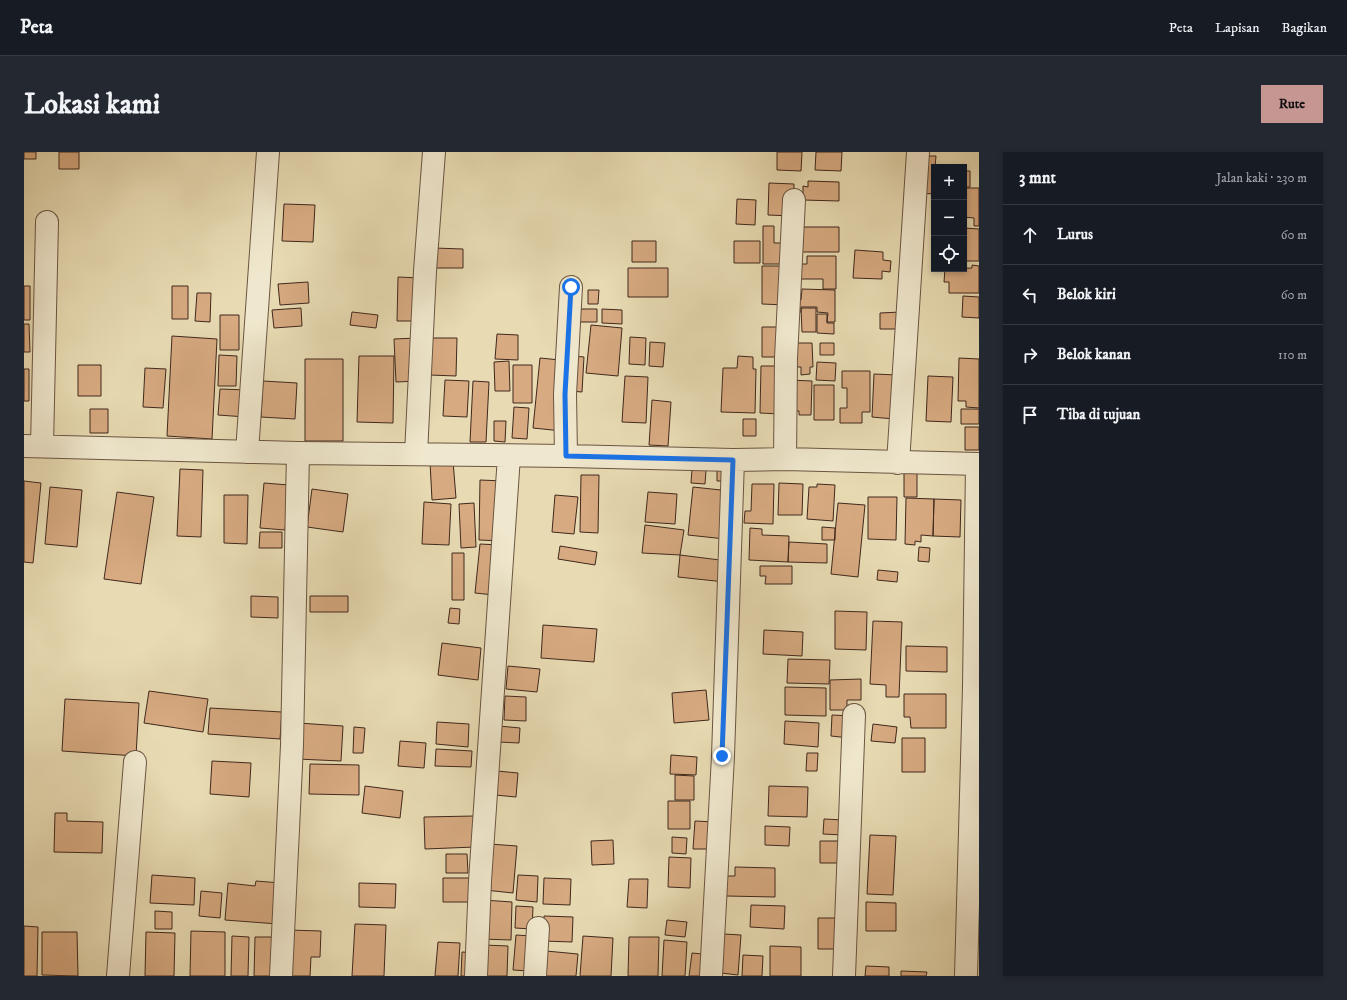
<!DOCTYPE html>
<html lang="id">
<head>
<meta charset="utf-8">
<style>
  :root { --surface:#171b24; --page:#242831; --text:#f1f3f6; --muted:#9ea1a6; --line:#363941; --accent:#c59692 }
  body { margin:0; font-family:"IM FELL DW Pica",serif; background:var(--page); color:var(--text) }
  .controls { position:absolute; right:12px; top:12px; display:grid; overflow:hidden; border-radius:0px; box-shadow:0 2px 6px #0003 }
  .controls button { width:36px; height:36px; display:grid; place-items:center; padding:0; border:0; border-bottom:1px solid var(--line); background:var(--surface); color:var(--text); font:20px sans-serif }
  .stop { position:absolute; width:12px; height:12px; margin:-9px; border:3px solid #1a73e8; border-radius:50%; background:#fff }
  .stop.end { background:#1a73e8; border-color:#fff; box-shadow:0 1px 4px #0008 }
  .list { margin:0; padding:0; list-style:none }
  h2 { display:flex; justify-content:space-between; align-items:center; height:52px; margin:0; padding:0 16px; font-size:17px }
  h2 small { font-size:13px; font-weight:400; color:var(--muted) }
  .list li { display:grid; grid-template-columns:26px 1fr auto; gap:12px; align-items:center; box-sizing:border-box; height:60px; padding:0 16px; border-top:1px solid var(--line) }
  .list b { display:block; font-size:15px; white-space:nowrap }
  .list em { font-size:13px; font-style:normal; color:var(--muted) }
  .icon { flex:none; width:22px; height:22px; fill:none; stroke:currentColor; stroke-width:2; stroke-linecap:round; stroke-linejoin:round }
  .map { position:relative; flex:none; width:955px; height:824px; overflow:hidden; border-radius:0px }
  header { display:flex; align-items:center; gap:24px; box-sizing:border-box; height:56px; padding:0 20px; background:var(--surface); border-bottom:1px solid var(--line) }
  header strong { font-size:19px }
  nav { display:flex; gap:22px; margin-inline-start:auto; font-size:14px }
  .intro { display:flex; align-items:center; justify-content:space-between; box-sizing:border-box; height:96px; padding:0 24px }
  h1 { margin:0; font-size:28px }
  .button { padding:10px 18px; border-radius:0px; background:var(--accent); color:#111; font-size:14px; font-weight:700 }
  main { display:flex; gap:24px; padding:0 24px }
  aside { flex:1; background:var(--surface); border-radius:0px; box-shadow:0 2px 6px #0003 }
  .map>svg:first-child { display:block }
</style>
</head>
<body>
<header>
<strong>Peta</strong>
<nav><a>Peta</a><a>Lapisan</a><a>Bagikan</a></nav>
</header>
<div class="intro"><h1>Lokasi kami</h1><a class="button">Rute</a></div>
<main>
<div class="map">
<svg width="955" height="824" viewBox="0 0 955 824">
  <rect width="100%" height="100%" fill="#e8dbb3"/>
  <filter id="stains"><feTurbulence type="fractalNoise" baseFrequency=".005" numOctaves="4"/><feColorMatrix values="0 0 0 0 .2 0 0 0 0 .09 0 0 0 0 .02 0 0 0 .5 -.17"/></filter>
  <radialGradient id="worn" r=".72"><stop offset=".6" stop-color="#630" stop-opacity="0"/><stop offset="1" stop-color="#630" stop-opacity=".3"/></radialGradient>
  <path fill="#d7aa81" stroke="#40281c" d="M 0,0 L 12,0 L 12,7 L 0,7 Z
    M 35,0 L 55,0 L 55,17 L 35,17 Z
    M 753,0 L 778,0 L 777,19 L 753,18 Z
    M 792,0 L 818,0 L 817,19 L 791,18 Z
    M 897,4 L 912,4 L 911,15 L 910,15 L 910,42 L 896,41 Z
    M 940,19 L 946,19 L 946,35 L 940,35 Z
    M 784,29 L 815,30 L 815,49 L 779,48 L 779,34 L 784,35 Z
    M 745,31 L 770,32 L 769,64 L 744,63 Z
    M 940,36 L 955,36 L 955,74 L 950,74 L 950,66 L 940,65 Z
    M 713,47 L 732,48 L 731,73 L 712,72 Z
    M 260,52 L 291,53 L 289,90 L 258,89 Z
    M 739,74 L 750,74 L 750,91 L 762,91 L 762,112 L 739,112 Z
    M 773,75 L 815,75 L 815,100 L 773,100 Z
    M 940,76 L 955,77 L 955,109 L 940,109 Z
    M 608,89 L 632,89 L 632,110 L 608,110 Z
    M 710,89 L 736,89 L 736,111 L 710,111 Z
    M 410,96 L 439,97 L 439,116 L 409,116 Z
    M 831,98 L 859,100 L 859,108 L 867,109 L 866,120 L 858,119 L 858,127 L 829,126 Z
    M 783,104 L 812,104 L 812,137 L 799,137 L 799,127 L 777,127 L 777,112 L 783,112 Z
    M 948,113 L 955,114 L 955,141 L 925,141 L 925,130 L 920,130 L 921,117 L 948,116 Z
    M 738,114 L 762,114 L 762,153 L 738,152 Z
    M 604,116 L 644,116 L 644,145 L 604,145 Z
    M 374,125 L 397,126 L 397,169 L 373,169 Z
    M 284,130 L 285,151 L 256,153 L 254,132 Z
    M 0,134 L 6,134 L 6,168 L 0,168 Z
    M 148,134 L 164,134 L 164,167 L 148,167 Z
    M 778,137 L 811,138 L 811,170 L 803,170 L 804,161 L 793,160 L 793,155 L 777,155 L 777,160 L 772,160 L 772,148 L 777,148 Z
    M 564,138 L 575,138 L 574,152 L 564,152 Z
    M 173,141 L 187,141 L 186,170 L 171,169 Z
    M 939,144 L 955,145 L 955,166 L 938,165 Z
    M 277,156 L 278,174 L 250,176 L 248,158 Z
    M 777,156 L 792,156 L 792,180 L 778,180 Z
    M 555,157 L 573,157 L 573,170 L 555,170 Z
    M 578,157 L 598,158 L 598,172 L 578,171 Z
    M 328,160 L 354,163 L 352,176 L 326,173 Z
    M 877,160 L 878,177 L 856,177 L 856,161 Z
    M 793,162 L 803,162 L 803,171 L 810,171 L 810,182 L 793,181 Z
    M 196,163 L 215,163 L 215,198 L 196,198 Z
    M 0,172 L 5,172 L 6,200 L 0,200 Z
    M 567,173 L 598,176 L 594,224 L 562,221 Z
    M 738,175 L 757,175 L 757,205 L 738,205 Z
    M 473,182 L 494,183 L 494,208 L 471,207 Z
    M 148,184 L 193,187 L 188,287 L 143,284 Z
    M 606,185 L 622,186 L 621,213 L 605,212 Z
    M 393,186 L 395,229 L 372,230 L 370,187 Z
    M 407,186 L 433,186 L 432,224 L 406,223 Z
    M 626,190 L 641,191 L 639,215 L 625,214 Z
    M 768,191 L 788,191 L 789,215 L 786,215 L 786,222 L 777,223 L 777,215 L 768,215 Z
    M 796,191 L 810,191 L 810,203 L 796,203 Z
    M 195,203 L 213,204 L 212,234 L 194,234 Z
    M 335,204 L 370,204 L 369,271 L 333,270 Z
    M 548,204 L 560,205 L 558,240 L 546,239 Z
    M 714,204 L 729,205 L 729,217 L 732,217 L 731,261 L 697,260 L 699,216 L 713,216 Z
    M 516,206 L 536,208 L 538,279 L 509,276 Z
    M 935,206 L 955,207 L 955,256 L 942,255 L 942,249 L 934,249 Z
    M 281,207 L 319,207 L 319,289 L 281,289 Z
    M 485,209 L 486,239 L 471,239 L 470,210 Z
    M 793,210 L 812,211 L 811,229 L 792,228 Z
    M 54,213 L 77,213 L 77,244 L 54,244 Z
    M 489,213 L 508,213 L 508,251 L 489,251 Z
    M 737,214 L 757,214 L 756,262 L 736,261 Z
    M 121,216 L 142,217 L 139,256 L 119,255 Z
    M 0,217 L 5,217 L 5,249 L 0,249 Z
    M 818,219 L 846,219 L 846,260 L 838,260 L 838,271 L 816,271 L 816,256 L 823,256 L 823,236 L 818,236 Z
    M 850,222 L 873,223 L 870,267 L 848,265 Z
    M 601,224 L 624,225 L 622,271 L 598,270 Z
    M 904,224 L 929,225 L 927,270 L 902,269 Z
    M 421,228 L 445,229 L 443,265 L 419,264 Z
    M 765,228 L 788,229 L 787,263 L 775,263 L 775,259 L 765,259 Z
    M 239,229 L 273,231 L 271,267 L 237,265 Z
    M 449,229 L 465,230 L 462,290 L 446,290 Z
    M 790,233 L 810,233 L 810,268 L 790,268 Z
    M 196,237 L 224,238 L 222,265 L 194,263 Z
    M 628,248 L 647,250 L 644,294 L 625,293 Z
    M 490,255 L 505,256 L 503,287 L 488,286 Z
    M 66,257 L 84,257 L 84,281 L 66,281 Z
    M 937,257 L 955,257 L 955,272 L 937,272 Z
    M 719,267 L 732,267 L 732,284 L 719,284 Z
    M 470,269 L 482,269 L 481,290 L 470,289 Z
    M 941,275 L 955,275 L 955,298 L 941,298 Z
    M 429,309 L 432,346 L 408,348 L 406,310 Z
    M 693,311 L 708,329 L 693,329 Z
    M 880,316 L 893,316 L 893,345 L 880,345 Z
    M 156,317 L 179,318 L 177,385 L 153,384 Z
    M 668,317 L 682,318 L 681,332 L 667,331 Z
    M 557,323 L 575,323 L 574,381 L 556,380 Z
    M 456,328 L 480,329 L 479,389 L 455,388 Z
    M 0,329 L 17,331 L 9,411 L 0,410 Z
    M 240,331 L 265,333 L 261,378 L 236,376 Z
    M 755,331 L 779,332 L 778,363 L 754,363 Z
    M 728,332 L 750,332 L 749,372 L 720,371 L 721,359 L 727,359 Z
    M 793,332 L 811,333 L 809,369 L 783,367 L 785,335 L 793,335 Z
    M 26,335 L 58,338 L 53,395 L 21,392 Z
    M 669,335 L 706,339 L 701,387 L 664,383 Z
    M 288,337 L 324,342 L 319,380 L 283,375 Z
    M 93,340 L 130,345 L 117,432 L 80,427 Z
    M 624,340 L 653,342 L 651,372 L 621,370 Z
    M 200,343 L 224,343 L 223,392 L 200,391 Z
    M 531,343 L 554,345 L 550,382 L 528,380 Z
    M 844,345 L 873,345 L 872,388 L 844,387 Z
    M 882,346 L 910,347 L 909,384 L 897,383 L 897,390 L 891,389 L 891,393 L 881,392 Z
    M 910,347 L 937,348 L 936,385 L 909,384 Z
    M 400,350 L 427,352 L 425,393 L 398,392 Z
    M 450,351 L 452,395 L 437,396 L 435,352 Z
    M 814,351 L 841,353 L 834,425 L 807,422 Z
    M 621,373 L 660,378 L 656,403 L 618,401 Z
    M 798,375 L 811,376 L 811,388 L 798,388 Z
    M 726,376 L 738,377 L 738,383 L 765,384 L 764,410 L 725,408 Z
    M 236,380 L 258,380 L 258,396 L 235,396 Z
    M 765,390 L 803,392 L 803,411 L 764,410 Z
    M 456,392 L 475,393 L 470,443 L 451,441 Z
    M 536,394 L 573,400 L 571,413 L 534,407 Z
    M 895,395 L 906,396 L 905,410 L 894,409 Z
    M 428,401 L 440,401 L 440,448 L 428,448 Z
    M 656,403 L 704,409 L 701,430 L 654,425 Z
    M 736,414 L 768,414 L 768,432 L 741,432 L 742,424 L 736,424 Z
    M 854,418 L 874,420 L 873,430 L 853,428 Z
    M 227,444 L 254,445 L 254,466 L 227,465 Z
    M 286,444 L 324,444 L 324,460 L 286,460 Z
    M 426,456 L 436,457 L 435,472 L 424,471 Z
    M 811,459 L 843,460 L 842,498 L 811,497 Z
    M 849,469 L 878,470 L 875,545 L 862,545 L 862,533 L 846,532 Z
    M 519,473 L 573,477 L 570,510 L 517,506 Z
    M 740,478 L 779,480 L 778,504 L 739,502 Z
    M 418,491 L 457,496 L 454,528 L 414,523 Z
    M 882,494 L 923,495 L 923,520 L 882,519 Z
    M 764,507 L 806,508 L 805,532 L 763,531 Z
    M 484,514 L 516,517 L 513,540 L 482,537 Z
    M 837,527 L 837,548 L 823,548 L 823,558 L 806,558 L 806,528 Z
    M 761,535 L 802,536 L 802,564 L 761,563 Z
    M 682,538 L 685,568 L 650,571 L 648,541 Z
    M 125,539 L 184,547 L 179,580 L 120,571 Z
    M 880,542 L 922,542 L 922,576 L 887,576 L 886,565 L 880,565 Z
    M 481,544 L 502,545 L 502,569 L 480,568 Z
    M 41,547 L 115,551 L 112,604 L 38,599 Z
    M 186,556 L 258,560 L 256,587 L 184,582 Z
    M 808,563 L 828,564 L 826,586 L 807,584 Z
    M 761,569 L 795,571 L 794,595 L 760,592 Z
    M 413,570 L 445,572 L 444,595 L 412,592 Z
    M 274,571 L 319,574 L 317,609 L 273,607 Z
    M 849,572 L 873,575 L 871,591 L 847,589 Z
    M 475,574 L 496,576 L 495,591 L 474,590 Z
    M 330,575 L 341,576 L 339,601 L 329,601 Z
    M 878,586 L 901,586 L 901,620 L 878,620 Z
    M 376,589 L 402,591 L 400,616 L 374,614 Z
    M 412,597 L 448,599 L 447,615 L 411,614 Z
    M 783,601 L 794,601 L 793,619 L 782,619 Z
    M 647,603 L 673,605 L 672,623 L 646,622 Z
    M 188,609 L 227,611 L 225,645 L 186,642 Z
    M 286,612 L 335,613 L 335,643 L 285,642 Z
    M 473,619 L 494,621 L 492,645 L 471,643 Z
    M 651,623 L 670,624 L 670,648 L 651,648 Z
    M 341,634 L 379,639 L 376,666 L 338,661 Z
    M 745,634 L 784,635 L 783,665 L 744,664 Z
    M 644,649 L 666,649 L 666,677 L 644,677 Z
    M 31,661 L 43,661 L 43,669 L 79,670 L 78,701 L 30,700 Z
    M 450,664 L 451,695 L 401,697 L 400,665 Z
    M 800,667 L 819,668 L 819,683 L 799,682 Z
    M 671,669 L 691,670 L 691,697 L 669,697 Z
    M 741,674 L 766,675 L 765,694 L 741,693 Z
    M 846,683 L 872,684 L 869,743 L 843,742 Z
    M 648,685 L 663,686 L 662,702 L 648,701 Z
    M 589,688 L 590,712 L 568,713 L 567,689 Z
    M 796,689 L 821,689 L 821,711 L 796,711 Z
    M 465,692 L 493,694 L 489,741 L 461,738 Z
    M 422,702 L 443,702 L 444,721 L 422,721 Z
    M 645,705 L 667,706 L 666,736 L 644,735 Z
    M 711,715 L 751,716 L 751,745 L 702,744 L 703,724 L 711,724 Z
    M 128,723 L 171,726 L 170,753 L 126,751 Z
    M 494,723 L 514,724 L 513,750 L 492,748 Z
    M 419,726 L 447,726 L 447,750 L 419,750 Z
    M 520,726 L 547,727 L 546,753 L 519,752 Z
    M 605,727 L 624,727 L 623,756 L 603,755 Z
    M 232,729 L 257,731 L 254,772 L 201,768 L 204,731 L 231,734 Z
    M 335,731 L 372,732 L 371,756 L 335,755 Z
    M 177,739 L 198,741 L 196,766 L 175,764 Z
    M 459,748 L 488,750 L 487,788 L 457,787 Z
    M 842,750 L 872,751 L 872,779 L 842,779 Z
    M 727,753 L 761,754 L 760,777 L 726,775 Z
    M 492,754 L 509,755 L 508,777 L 491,776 Z
    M 131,759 L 148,760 L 148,777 L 131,777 Z
    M 520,764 L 549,765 L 548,790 L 519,789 Z
    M 794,766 L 816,766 L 816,797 L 794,797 Z
    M 643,768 L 663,770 L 661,785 L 641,783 Z
    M 331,772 L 362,773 L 360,824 L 328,824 Z
    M 0,774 L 14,775 L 13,824 L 0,824 Z
    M 264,778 L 297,779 L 296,805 L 287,805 L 286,824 L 263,824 Z
    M 167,779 L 201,780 L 201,824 L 166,824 Z
    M 18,780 L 53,780 L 54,824 L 18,823 Z
    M 122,780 L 151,781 L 150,824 L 121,824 Z
    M 700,782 L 717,783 L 714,823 L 697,821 Z
    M 492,783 L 508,784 L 505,819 L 489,818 Z
    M 208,784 L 225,785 L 224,824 L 207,824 Z
    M 559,784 L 589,786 L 587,824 L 556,824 Z
    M 231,785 L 248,785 L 247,824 L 230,824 Z
    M 605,785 L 635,785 L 634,824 L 604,824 Z
    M 640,788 L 663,790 L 661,824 L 638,824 Z
    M 414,790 L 436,791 L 434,824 L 411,824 Z
    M 460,793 L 484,794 L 483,824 L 459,824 Z
    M 746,794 L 777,795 L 777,824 L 746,824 Z
    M 522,799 L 554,802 L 552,824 L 519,824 Z
    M 438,800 L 451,801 L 449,824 L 437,824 Z
    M 668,801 L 688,803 L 685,824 L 665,824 Z
    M 719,803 L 739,804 L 738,824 L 718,824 Z
    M 842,814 L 865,815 L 865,824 L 841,824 Z
    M 877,819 L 903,820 L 902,824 L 877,824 Z"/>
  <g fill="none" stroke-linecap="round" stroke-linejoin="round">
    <defs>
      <path id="street" d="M 0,294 L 274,301 L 542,304 L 709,308 L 761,307 L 955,312
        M 18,294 L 23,70
        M 223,300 L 244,0
        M 392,302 L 401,119 L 410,0
        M 542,304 L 541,242 L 547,135
        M 761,307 L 762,206 L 770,48
        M 874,311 L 894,0
        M 94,824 L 111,610
        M 257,824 L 268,593 L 274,301
        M 452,824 L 456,729 L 485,304
        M 511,824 L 514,776
        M 687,824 L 699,604 L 709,308
        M 820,824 L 830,563
        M 942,824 L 950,535 L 953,312"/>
    </defs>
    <use href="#street" stroke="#6a5542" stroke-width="24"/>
    <use href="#street" stroke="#f0e8ce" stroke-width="22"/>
  </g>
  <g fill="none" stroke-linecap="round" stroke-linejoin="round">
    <path stroke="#1a73e8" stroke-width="5" d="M 547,135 L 541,242 L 542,304 L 709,308 L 698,604"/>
  </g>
  <rect width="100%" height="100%" filter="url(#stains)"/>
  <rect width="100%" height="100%" fill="url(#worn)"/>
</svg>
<div class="controls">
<button>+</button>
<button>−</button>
<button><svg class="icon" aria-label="locate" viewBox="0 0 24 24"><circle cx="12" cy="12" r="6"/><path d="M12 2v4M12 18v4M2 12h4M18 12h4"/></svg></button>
</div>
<div class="stop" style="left:547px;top:135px"></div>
<div class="stop end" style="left:698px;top:604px"></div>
</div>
<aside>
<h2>3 mnt<small>Jalan kaki · 230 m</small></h2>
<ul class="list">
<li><svg class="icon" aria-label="ahead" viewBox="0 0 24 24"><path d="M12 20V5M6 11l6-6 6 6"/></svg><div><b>Lurus</b></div><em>60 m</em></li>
<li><svg class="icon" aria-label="left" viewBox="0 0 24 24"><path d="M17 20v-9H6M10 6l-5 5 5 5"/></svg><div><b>Belok kiri</b></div><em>60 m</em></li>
<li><svg class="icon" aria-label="right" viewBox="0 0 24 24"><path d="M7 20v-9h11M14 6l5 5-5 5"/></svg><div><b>Belok kanan</b></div><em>110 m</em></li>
<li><svg class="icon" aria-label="arrive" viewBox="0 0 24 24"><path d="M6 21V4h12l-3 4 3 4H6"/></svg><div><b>Tiba di tujuan</b></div></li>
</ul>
</aside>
</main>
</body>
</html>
